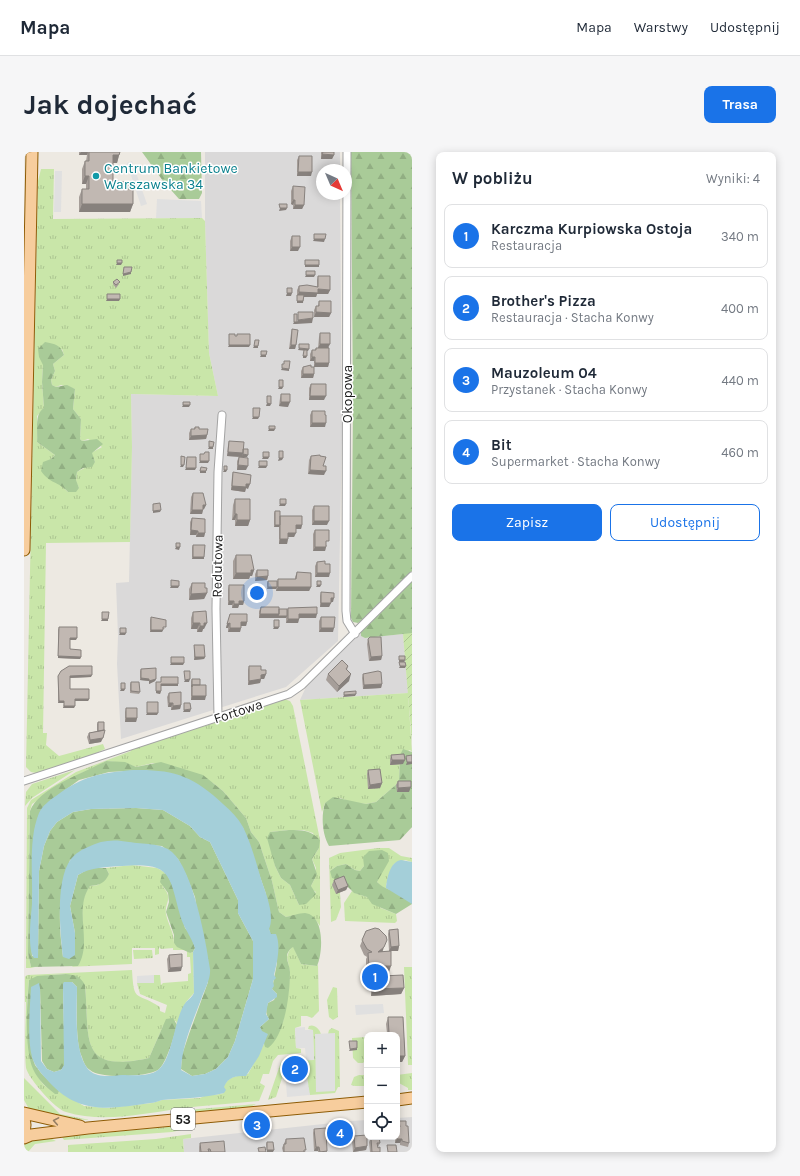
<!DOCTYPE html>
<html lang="pl">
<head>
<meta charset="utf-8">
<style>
  :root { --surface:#fff; --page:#f6f6f7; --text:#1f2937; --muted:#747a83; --line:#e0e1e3; --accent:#1a73e8 }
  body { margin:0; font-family:Karla,sans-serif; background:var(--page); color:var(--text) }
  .controls { position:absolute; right:12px; bottom:12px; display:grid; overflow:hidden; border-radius:8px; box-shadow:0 2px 10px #0003 }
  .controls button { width:36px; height:36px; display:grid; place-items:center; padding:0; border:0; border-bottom:1px solid var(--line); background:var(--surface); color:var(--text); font:20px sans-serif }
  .compass { position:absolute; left:292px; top:12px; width:36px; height:36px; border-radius:50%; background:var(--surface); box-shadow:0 2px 10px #0003; rotate:136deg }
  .you { position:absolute; left:233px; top:441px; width:14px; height:14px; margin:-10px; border:3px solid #fff; border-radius:50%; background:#1a73e8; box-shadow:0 0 0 6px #1a73e833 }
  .badge { display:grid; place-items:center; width:26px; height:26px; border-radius:50%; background:var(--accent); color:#fff; font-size:13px; font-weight:700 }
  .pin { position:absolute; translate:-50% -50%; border:2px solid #fff; box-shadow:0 1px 4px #0006 }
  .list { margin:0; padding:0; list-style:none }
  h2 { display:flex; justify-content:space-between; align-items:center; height:52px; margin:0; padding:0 16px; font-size:17px }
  h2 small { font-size:13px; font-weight:400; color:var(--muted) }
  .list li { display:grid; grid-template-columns:26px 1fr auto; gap:12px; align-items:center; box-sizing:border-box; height:64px; margin:0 8px 8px; padding:0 8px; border:1px solid var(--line); border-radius:8px }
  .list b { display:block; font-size:15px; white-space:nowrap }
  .list p { margin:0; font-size:13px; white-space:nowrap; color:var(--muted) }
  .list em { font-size:13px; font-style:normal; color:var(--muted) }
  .actions { display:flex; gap:8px; padding:12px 16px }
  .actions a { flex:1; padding:9px 0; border:1px solid var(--accent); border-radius:8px; text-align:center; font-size:14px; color:var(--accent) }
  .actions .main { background:var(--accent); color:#fff }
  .icon { flex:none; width:22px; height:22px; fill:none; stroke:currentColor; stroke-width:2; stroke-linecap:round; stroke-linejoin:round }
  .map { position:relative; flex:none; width:388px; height:1000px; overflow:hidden; border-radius:8px }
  header { display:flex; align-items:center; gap:24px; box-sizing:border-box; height:56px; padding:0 20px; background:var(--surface); border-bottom:1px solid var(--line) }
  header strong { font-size:19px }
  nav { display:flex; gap:22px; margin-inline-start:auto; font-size:14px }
  .intro { display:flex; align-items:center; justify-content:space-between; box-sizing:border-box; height:96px; padding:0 24px }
  h1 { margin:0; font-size:28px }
  .button { padding:10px 18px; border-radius:8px; background:var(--accent); color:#fff; font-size:14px; font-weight:700 }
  main { display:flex; gap:24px; padding:0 24px }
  aside { flex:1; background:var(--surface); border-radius:8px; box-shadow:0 2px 10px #0003 }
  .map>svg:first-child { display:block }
</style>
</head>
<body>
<header>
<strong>Mapa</strong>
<nav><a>Mapa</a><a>Warstwy</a><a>Udostępnij</a></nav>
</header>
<div class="intro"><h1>Jak dojechać</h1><a class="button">Trasa</a></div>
<main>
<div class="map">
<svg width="388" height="1000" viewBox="0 0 388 1000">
  <defs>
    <pattern id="grass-tufts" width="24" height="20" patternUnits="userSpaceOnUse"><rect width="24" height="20" fill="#c9e6a9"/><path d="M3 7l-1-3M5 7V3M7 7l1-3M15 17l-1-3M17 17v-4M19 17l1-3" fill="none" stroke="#acc591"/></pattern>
    <pattern id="forest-firs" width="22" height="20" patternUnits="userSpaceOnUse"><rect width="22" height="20" fill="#a9cb98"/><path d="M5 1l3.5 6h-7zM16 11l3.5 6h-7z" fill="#91ae82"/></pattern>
    <pattern id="garden-furrows" width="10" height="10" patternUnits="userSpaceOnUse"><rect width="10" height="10" fill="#c9e6a9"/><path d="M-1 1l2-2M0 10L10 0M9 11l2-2" fill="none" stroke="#acc591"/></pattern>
  </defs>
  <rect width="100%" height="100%" fill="#ede9e2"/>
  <path fill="#dad9d9" d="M 181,0 L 316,0 L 316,18 L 298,18 L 298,42 L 316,42 L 318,281 L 314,489 L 262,535 L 97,587 L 93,512 L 94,484 L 92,431 L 105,430 L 108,295 L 107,242 L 194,244 L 185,201 L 181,69 Z
    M 337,480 L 337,484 L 341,486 L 379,482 L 384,541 L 276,548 L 282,535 Z
    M 388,965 L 388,1000 L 160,1000 L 159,987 L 327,969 L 343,968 L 343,985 L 373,985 L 373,966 Z"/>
  <path fill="url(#grass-tufts)" fill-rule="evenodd" d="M 17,17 L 30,17 L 29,67 L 178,66 L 181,69 L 185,201 L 194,244 L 107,242 L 108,295 L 106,390 L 22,391 L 19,581 L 23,581 L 22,593 L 35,604 L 79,592 L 81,597 L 59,607 L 12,621 L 7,620 L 2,615 L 14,29 ZM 38,197 L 40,203 L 29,212 L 31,219 L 27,228 L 28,233 L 32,235 L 37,233 L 51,237 L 49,257 L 57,267 L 56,287 L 58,289 L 64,287 L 78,295 L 67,301 L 71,310 L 53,320 L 52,329 L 55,336 L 44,340 L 37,333 L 32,330 L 27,307 L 31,303 L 13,290 L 13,264 L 20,256 L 18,230 L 19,213 Z
    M 384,541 L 388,600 L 386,598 L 376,603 L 375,630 L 352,650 L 342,652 L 327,650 L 316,646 L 301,651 L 298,660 L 276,548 Z
    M 260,547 L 266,549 L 269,554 L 296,688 L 296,774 C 286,758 278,762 262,765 L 255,760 L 248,729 L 235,690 L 227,680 L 222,666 L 199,639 L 189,631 L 129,611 L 112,615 L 101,611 L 82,609 L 67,618 L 57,621 L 8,652 L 6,659 L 4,801 L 7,815 L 11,816 L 2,816 L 3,656 L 7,648 L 52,620 L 107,599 L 107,597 L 201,566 L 202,569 L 213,565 L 212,563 ZM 265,678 L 279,678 L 289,681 L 295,696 L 288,707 L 292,716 L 291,726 L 287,734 L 288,738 L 292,740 L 275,753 L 266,733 L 257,726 L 251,714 L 246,680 Z
    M 51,618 L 8,646 L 1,654 L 2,640 L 8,632 Z
    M 354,696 L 365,696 L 377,704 L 388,706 L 388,710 L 381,708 L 370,712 L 362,733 L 364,737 L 359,736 L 353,730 L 355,724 L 340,714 L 336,719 L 331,718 L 322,712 L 313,714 L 306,719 L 315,728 L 317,755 L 312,768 L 307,770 L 305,706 L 316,701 Z
    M 108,713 L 133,716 L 142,721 L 140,721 L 139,735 C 150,747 140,751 142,762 C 144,772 150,780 150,791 L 161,798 L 149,798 L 149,796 L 137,797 L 135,795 L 135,802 L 131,803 L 131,796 L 108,796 L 108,812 L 43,815 L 35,815 L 48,815 L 59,799 L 58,751 L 62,740 L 66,734 L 74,733 L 85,722 L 82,716 Z
    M 328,739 L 331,741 L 343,745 L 357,756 L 372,762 L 373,769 L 371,771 L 321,769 L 320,751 Z
    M 269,794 L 277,812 L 293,814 L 294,812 L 295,859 L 288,866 L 283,864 L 277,864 L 277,874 L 271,876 L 272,896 L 277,897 L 277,901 L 254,903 L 249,909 L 245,922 L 239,922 L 236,931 L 241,934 L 235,949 C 208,952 181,953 153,957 C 118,962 77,971 42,960 C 31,957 5,927 2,916 C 0,895 2,870 2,850 L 1,850 L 1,825 L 3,823 L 108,818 C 110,852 112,839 136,855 L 136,859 L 141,861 L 143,853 L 116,842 L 113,831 L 130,831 L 130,823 L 136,823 L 137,833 L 139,831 L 164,829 L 164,822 L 167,821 L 166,805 L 163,805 L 163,799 L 166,801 L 169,800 L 170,841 L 162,850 L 153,873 L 152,869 L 139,874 L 125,906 C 53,922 66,887 61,833 L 42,822 L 25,823 L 5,828 C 2,856 0,914 21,934 C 25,937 30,940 34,942 L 35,939 L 60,954 L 83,956 L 128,951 L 138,948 L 176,946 L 184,942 L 191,943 L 200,941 L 199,936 C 204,924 213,924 224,922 L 241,890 L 241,895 L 259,870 L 264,843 L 266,820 L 263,805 L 265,799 Z
    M 109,798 L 128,798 L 129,806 L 110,807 Z
    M 380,815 L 388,815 L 388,913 L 384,913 Z
    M 309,835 L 313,836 L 314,865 L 309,868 L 305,865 L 303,848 Z
    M 285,874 C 290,872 295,876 297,882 L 291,882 L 311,882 L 304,882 L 305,878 L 308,876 L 315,879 L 316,935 L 314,935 L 311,941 L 286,943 L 276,918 L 270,916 L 261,917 L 262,909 L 290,908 L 289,878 L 284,877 Z
    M 342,885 L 343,907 L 339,911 L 334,911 L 329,906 L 328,886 Z
    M 257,910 L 259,923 L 252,945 L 244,948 Z
    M 388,921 L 388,938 L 384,938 L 384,936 L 373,930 L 373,923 Z
    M 335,923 L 343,923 L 343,934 L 331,934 L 327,933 L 330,925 Z
    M 0,926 L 36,962 L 66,968 L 47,967 L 5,957 L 0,948 Z
    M 232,952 L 226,955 L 145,962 L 151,959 Z
    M 164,973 L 167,976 L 148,980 L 40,988 L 38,985 Z
    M 167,982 L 167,986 L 159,987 L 160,1000 L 44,1000 L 44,993 L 132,987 Z
    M 26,986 L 32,989 L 11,992 L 4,1000 L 0,1000 L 0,993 L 7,988 Z"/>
  <path fill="url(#forest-firs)" d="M 118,0 L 177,0 L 178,41 L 175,47 L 155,47 L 139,29 Z
    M 327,0 L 388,0 L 388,419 L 342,465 L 334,471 L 329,470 L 327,466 L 329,256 Z
    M 21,190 C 31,192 37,193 40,203 L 29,212 L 31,219 L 27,228 L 28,233 L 32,235 L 43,233 L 51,237 L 49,257 L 57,267 L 56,287 L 58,289 L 73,287 L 79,292 L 68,301 L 71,310 L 68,315 L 59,316 L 53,320 L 52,328 L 55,336 L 52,340 L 44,340 C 34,329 26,332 17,319 L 19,310 L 27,307 L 31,303 L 13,290 C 14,279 10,262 20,256 L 18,230 L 19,213 L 15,205 L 14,197 Z
    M 388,429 L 388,484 L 379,482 L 341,486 L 337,484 L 337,480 Z
    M 379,597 L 388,600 L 388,675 L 376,688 L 305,694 C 298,682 297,664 301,651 L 309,645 L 342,652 L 352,650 L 375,630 L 376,603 Z
    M 82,609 L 101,610 L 112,615 L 137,610 L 179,623 L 199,639 L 222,666 L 227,680 L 235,690 L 248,729 L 255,760 L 262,765 C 267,764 275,761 281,761 C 301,763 299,801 293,814 L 277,812 L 269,795 C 266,797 263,800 263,805 C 263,810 266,815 266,820 C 266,841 261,884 244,896 L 241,895 L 236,875 L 245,867 C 241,861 242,857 244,851 L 250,848 L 253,842 L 248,837 L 253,811 L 245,777 L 242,742 L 219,676 L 122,618 L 85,620 L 55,628 L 25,650 L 11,675 L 7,786 L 8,804 L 14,805 L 15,719 L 20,694 L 26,679 L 33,670 L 49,660 L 67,657 L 112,656 L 139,658 L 166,674 L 176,685 L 186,690 L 214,748 L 214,761 L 229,789 L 229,827 L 211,889 L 204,905 L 192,917 L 181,922 L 168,924 L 157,917 L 158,903 L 165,882 L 184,830 L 171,745 L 162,723 L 154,707 L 138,694 L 125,693 L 46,708 C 34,744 34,768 39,805 L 51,781 L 46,754 L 54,723 L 66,716 L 82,716 L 85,722 C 81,731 76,733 66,734 C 49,758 69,790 54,814 L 7,815 L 4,801 L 6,659 C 14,636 62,620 82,609 Z
    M 265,678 C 278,678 287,678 296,688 L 295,696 L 288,707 L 293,722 L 287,734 L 292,742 L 282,752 L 275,753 L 266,733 L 257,726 L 251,714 L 243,686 L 246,680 Z
    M 358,698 L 364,701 L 365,709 L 353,730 C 363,740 375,740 388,739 L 388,752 L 372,762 L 348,752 L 343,745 L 330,741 L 318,729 L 308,726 L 306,719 L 313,714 L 322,712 L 331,718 L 336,719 L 340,714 L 339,705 L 345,699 Z
    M 142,721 L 150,735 L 161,776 L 167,783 L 171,796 L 169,800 L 166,801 L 153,795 L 150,791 L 150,783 L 142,760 L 145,750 L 144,741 L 136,730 L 138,722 Z
    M 42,822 C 52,823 56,824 61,833 C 66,886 53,922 125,906 L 142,867 L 149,866 L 153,873 C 150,884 143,911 134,918 C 123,925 75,927 66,918 C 62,916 59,909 58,905 C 51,892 53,852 53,835 L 48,830 L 40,830 L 39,841 L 41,913 L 37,918 L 30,920 L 23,917 L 18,909 L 16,836 L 7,840 L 8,904 L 11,913 L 17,921 L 35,939 L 34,942 L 31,942 C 22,935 14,928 9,917 C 0,896 3,851 5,828 L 13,824 Z"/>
  <path fill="url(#garden-furrows)" d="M 388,481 L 388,592 L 379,482 Z"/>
  <path fill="#e0e0e0" d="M 108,9 L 123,52 L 117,54 L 103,11 Z
    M 31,19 L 38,19 L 37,60 L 30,60 Z
    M 133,47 L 177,49 L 178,66 L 132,66 Z
    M 130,823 L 130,831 L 113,831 L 113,824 Z
    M 359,852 L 360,861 L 332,863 L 331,853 Z
    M 281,875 L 281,878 L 289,878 L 290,908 L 282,908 L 281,896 L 272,896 L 271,876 Z
    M 311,881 L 311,939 L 292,940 L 291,882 Z
    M 261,917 L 266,917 L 267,924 L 276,918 L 282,918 L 286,943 L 263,945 Z"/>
  <path fill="#a4cfd9" d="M 109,618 C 149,617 170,624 199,652 C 207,659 214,666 219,675 C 227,691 232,710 237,727 C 242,742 251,763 245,777 L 247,782 L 252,782 C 257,794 253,811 250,823 L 252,826 L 249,829 L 250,834 L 248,837 L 253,842 L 253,845 L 244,851 L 242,862 L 245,867 L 236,875 L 238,879 L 244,882 L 235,904 L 222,924 C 211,924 204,925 200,935 L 202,938 L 200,941 C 179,946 161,946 138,948 C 134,949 130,951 126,951 C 86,957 55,963 25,930 C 18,922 11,915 8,905 C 3,886 6,855 7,835 L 15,831 L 16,836 L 17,909 L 23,917 L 30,920 L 37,918 L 40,913 L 39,832 L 40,830 L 48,830 L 53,835 C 53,857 49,903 66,919 C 74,926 88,924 98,923 C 109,923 125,925 134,918 C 149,907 150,865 162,850 C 165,847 168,845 170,841 L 169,800 L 171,796 C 167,784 159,775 156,763 C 145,722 147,710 98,714 C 81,715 68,715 54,723 L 46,754 L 51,781 L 51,803 L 45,807 L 39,805 C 36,780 31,728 47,707 C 52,701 57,698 64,695 C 77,688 90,687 105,690 C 118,692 138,691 148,700 C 169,718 182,789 186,817 C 187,826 181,837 178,845 C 169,869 158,893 157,918 L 168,924 L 181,922 L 192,917 L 204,905 L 211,889 L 229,827 L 229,789 L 214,761 L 214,748 L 186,690 L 176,685 L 166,674 L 139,658 L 112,656 L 67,657 L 49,660 L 33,670 L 26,679 L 20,694 L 15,719 L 14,806 L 10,806 C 3,797 7,764 8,752 C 9,723 4,688 15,661 C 18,654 26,648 32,644 C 58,624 77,621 109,618 Z
    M 377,708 L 388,710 L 388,752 L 362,736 C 363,726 366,710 377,708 Z"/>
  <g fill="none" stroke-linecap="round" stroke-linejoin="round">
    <defs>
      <path id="minor" d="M 323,0 L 322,459 L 323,469 L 331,482
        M 194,565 L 192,457 L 194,320 L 198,263
        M 0,629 L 265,542 L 278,533 L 388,424"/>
      <path id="primary" d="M 0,398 L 8,0
        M 373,948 L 388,946
        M 0,961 L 56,974
        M 0,966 L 1,973 L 0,981
        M 0,986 L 7,983 L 64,976 L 343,950"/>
    </defs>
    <use href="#minor" stroke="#a3a3a3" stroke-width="9"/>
    <use href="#primary" stroke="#8e5c06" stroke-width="13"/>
    <use href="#minor" stroke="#fff" stroke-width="7"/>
    <use href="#primary" stroke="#f7cd9d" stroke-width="11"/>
  </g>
  <path fill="#a69e99" d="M 55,0 L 96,0 L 93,11 L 89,11 L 89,29 L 104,37 L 109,52 L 106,60 L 55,60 L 55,45 L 58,37 L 62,37 L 62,32 L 58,32 L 58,17 L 61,9 L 62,9 L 63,3 L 55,3 Z
    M 297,0 L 310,0 L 310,3 L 308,7 L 297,7 Z
    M 275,4 L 287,24 L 273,24 L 273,8 Z
    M 269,34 L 280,53 L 278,57 L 269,57 L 269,53 L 267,52 L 267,39 Z
    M 268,84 L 274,99 L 266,99 L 266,89 Z
    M 294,124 L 306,138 L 304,142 L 293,142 L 292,145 L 280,145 L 279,151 L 273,151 L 273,138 L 275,134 L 293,135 L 293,128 Z
    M 89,130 L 95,132 L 92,136 L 89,132 Z
    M 295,149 L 307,161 L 305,165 L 290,165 L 290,158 L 292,154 L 294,154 Z
    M 268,177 L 272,193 L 271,197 L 265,197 L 267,181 Z
    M 296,181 L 305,196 L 305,211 L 304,215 L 290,215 L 290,209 L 286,209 L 286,202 L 288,198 L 291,198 L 292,196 L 294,196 L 295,185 Z
    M 279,215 L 287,215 L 290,222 L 289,226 L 277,226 L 277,219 Z
    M 287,232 L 300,248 L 285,248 L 285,236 Z
    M 257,242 L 264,255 L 255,254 L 256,246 Z
    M 288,259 L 301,275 L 286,275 L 286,263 Z
    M 171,275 L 183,283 L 182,287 L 165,288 L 165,281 L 167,277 L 170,277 Z
    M 205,289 L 219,297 L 223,305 L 218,305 L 218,303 L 218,305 L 203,304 L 204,293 Z
    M 287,304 L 296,304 L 299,314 L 300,323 L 284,322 L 285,308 Z
    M 215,305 L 222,318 L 213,318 L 213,309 Z
    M 209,320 L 224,337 L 222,336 L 221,340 L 207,338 L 208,324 Z
    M 169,341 L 182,353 L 180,357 L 179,357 L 178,362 L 166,362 L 167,345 Z
    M 211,347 L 226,368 L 224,374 L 211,374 L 211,368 L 208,368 L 209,353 Z
    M 290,354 L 303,373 L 288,373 L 288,358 Z
    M 251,359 L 256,366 L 256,364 L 278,373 L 277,377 L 272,377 L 270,385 L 264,385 L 263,392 L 255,392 L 255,375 L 250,375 L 250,361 Z
    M 168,366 L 181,381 L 180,385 L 172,385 L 172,383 L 166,383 L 166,370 Z
    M 291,378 L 303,394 L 302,394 L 301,399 L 289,399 L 289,382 Z
    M 169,393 L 180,407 L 168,407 L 168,395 Z
    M 212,403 L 230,418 L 228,424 L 226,424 L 225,427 L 209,427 L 209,409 Z
    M 293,410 L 301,412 L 305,425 L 291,425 L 291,414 Z
    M 233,418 L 244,424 L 243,428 L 231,429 L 231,422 Z
    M 273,420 L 287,435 L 285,439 L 252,439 L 252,436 L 243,437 L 243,431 L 244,429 L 253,429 L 254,427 L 271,427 L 271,425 Z
    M 168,431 L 181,436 L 183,441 L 180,447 L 165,448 L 165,437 Z
    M 205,433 L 220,449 L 219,453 L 215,453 L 214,456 L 208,456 L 208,453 L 204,453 L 204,437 Z
    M 297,440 L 309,450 L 307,450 L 305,455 L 296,455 L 296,444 Z
    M 237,455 L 263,458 L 264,456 L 292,466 L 275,466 L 274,471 L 262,471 L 262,466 L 235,466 L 235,459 Z
    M 169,460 L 180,477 L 179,477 L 178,480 L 173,480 L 173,477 L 167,477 L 167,466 Z
    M 206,462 L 223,470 L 222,474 L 217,474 L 216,480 L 204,480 L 204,476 L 202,476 Z
    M 127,465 L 141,477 L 139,477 L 138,480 L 126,480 L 126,468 Z
    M 297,465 L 309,480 L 295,480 L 295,469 Z
    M 35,475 L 52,488 L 46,488 L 46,497 L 57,505 L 56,507 L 34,506 L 34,478 Z
    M 344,487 L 358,504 L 357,508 L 345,509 L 343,492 Z
    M 170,493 L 181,505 L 180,507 L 170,508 Z
    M 225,514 L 237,518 L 242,522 L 240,527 L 237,527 L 236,531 L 224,533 L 224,518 Z
    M 324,514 L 323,518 L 325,529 L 313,540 L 302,528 L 304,522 Z
    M 117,517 L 132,527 L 131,529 L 125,532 L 125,529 L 116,528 L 116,519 Z
    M 37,519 L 67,525 L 46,526 L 46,537 L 65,547 L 64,549 L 51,549 L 50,556 L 39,556 L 40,551 L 34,551 L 34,526 Z
    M 339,522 L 358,532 L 357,536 L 339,537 L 338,526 Z
    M 137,525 L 154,532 L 154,534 L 137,534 L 137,539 L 136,542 L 132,541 L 132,530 L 137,530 Z
    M 168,527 L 176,533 L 181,548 L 167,548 L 167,529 Z
    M 107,530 L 116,540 L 115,542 L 106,541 L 106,532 Z
    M 145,541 L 157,553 L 156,557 L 147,558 L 147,555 L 144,555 L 143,545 Z
    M 102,556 L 113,566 L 112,570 L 101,570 L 101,560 Z
    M 74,570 L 77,590 L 65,592 L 63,585 L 65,581 L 73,579 L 73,572 Z
    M 367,603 L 379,612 L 366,613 L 366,607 Z
    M 344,618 L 358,631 L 356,636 L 344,637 L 343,622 Z
    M 374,629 L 385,640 L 373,640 L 372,633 Z
    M 310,728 L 324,734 L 322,738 L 312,742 L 308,733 Z
    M 365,778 L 375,794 L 374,799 L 367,799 L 365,820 L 358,820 L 358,824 L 380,836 L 377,842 L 347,844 L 347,838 L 345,838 L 346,820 L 342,821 L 342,807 L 343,805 L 340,803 L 336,794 L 342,779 L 359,800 L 365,799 L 364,782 Z
    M 145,803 L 157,819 L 144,820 L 143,807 Z
    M 364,865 L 379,865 L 381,904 L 378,910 L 373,910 L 373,883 L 347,883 L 347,882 L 363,881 L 362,872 Z
    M 271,908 L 276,923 L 267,924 L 266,917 L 268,912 L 270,912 Z
    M 375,969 L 382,974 L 385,991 L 384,995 L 376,993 L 376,991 L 371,991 L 371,985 L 373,985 L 374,973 Z
    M 311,973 L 325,980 L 323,985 L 310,986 L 310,978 Z
    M 290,977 L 303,999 L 303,1000 L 294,1000 L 294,999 L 290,999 L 289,981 Z
    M 330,984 L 343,994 L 342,998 L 329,1000 L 328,988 Z
    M 347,986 L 356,991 L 354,995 L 356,1000 L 346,1000 L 345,990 Z
    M 262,987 L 282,1000 L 259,1000 L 258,996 Z
    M 243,990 L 249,1000 L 243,1000 L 242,992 Z
    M 176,991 L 201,1000 L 175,1000 L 175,995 Z"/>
  <path fill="#87817d" d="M 57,0 L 64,0 L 63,3 L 55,3 Z
    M 298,2 L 310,3 L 308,7 L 297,7 Z
    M 89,3 L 95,3 L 93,11 L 86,11 Z
    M 274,20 L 288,20 L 287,24 L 273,24 Z
    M 61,24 L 65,24 L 62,32 L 58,32 Z
    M 269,48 L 271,48 L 269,53 L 267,52 Z
    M 58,52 L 109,52 L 106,60 L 55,60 Z
    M 271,53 L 280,53 L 278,57 L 269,57 Z
    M 256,56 L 263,56 L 262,58 L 255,59 Z
    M 290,87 L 301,87 L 300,90 L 289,89 Z
    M 268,95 L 276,95 L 274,99 L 266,99 Z
    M 93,111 L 98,111 L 97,113 L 92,113 Z
    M 281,113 L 295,113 L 295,115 L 281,115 Z
    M 107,120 L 107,122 L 99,124 L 99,122 Z
    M 282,123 L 291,123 L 290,125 L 281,125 Z
    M 294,137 L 306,138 L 304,142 L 293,142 L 292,145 L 273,145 L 275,140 Z
    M 263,141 L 268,141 L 267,144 L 262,144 Z
    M 83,147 L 96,147 L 95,149 L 82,149 Z
    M 273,149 L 279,149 L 279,151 L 273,151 Z
    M 292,160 L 307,161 L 305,165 L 290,165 Z
    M 289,166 L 288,171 L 272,172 L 274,168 Z
    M 270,170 L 273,170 L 272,172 L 269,172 Z
    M 296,192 L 306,192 L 304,196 L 294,196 Z
    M 205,193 L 226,193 L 225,195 L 204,195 Z
    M 267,193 L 272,193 L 271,197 L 265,197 Z
    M 230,194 L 234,194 L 234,196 L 229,196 Z
    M 275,196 L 285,197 L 284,199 L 274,198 Z
    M 237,203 L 242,203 L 242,205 L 236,205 Z
    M 279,204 L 283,204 L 282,206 L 279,206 Z
    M 288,205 L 291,205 L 290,209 L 286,209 Z
    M 291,211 L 305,211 L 304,215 L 290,215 Z
    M 258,216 L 265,217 L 265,219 L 257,218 Z
    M 279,222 L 290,222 L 289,226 L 277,226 Z
    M 255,235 L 259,235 L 258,237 L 254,237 Z
    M 286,244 L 302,244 L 300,248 L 285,248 Z
    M 257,250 L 266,250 L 264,255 L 255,254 Z
    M 243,251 L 247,252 L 246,254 L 242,254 Z
    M 159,253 L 166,253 L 165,255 L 158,255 Z
    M 229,265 L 235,265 L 234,267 L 228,267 Z
    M 288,271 L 302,271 L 301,275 L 286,275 Z
    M 245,277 L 251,277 L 250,279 L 244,279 Z
    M 183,283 L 182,287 L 165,288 L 167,284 Z
    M 185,295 L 189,295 L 189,297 L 184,297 Z
    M 204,300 L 219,301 L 218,305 L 203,304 Z
    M 219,302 L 224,303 L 223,305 L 218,305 Z
    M 239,305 L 245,305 L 244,307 L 238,307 Z
    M 255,306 L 259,306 L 258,308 L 254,309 Z
    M 176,309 L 185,309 L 184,311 L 175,311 Z
    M 157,313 L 160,313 L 159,315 L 156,315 Z
    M 214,313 L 224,314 L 222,318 L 213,318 Z
    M 235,314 L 243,314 L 242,316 L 234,316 Z
    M 162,316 L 172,316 L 171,318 L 161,318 Z
    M 200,318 L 203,318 L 202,320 L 199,320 Z
    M 286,318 L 302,319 L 300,323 L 284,322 Z
    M 176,319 L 182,319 L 182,321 L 176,321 Z
    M 222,332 L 226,332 L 224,337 L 222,336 L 221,340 L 207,338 L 208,334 Z
    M 256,352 L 262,352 L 261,354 L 255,354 Z
    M 179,353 L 182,353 L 180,357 L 178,357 Z
    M 137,358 L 136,360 L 129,361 L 129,359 Z
    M 168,358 L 179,358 L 178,362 L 166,362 Z
    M 211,362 L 213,362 L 211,368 L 208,368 Z
    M 213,368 L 226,368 L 224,374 L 211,374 Z
    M 290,369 L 305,369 L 303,373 L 288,373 Z
    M 251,373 L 256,373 L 255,375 L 250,375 Z
    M 272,373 L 278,373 L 277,377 L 270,377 Z
    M 167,378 L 174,379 L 172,383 L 166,383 Z
    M 174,381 L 181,381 L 180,385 L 172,385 Z
    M 264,381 L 272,381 L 270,385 L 263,385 Z
    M 256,387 L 264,387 L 263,392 L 255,392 Z
    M 152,395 L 156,395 L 155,398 L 151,397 Z
    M 291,395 L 302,395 L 301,399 L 289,399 Z
    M 169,405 L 180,405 L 180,407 L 168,407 Z
    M 227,418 L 230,418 L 228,424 L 226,424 L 225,427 L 209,427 L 212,421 Z
    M 293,421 L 306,421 L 305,425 L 291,425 Z
    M 244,424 L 243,428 L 231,429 L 233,425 Z
    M 293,433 L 297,433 L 296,435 L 292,435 Z
    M 147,434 L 155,434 L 154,436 L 146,436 Z
    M 244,435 L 253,435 L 252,437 L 243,437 Z
    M 254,435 L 287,435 L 285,439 L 252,439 Z
    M 183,441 L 180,447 L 165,448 L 167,442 Z
    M 307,446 L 310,446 L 309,450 L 306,450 Z
    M 205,449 L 210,449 L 208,453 L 204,453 Z
    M 215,449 L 220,449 L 219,453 L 215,453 L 214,456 L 208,456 L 210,452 Z
    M 297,451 L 307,451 L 305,455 L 296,455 Z
    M 236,462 L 255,462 L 263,464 L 262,466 L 235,466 Z
    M 275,462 L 293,462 L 292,466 L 274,466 Z
    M 78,467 L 84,467 L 84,469 L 77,469 Z
    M 264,467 L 275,467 L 274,471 L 262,471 Z
    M 217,470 L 223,470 L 222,474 L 216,474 Z
    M 169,471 L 176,471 L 173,477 L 167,477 Z
    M 180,471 L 183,471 L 180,477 L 179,477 L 178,480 L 173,480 L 176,474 Z
    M 206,471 L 204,476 L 202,476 L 203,472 Z
    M 250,475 L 255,475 L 254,477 L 249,477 Z
    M 206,476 L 217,476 L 216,480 L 204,480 Z
    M 297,476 L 310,476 L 309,480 L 295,480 Z
    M 127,478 L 139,478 L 138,480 L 126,480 Z
    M 96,481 L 102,481 L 101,483 L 95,483 Z
    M 46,486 L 53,486 L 52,488 L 45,488 Z
    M 34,504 L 57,505 L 56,507 L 34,506 Z
    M 358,504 L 357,508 L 345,509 L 347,505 Z
    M 171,505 L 181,505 L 180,507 L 170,508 Z
    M 375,508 L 381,508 L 380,510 L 375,510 Z
    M 147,511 L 160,511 L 159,513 L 146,513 Z
    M 376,514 L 382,514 L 381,516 L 375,516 Z
    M 242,522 L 240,527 L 236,527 L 237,523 Z
    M 327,522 L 325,529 L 313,540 L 315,534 Z
    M 68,523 L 67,525 L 45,526 L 46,524 Z
    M 117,526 L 125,527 L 125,529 L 116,528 Z
    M 132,527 L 131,529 L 125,532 L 125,529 Z
    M 166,527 L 165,530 L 160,530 L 161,528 Z
    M 237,527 L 236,531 L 224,533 L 225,529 Z
    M 137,532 L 154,532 L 154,534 L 136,534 Z
    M 358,532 L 357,536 L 339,537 L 340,533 Z
    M 97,537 L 101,537 L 100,539 L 96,539 Z
    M 132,539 L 137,539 L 136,542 L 132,541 Z
    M 332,542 L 331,544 L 319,545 L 320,543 Z
    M 168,544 L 182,544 L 181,548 L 167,548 Z
    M 51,547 L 65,547 L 64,549 L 50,549 Z
    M 35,549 L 40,549 L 40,551 L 34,551 Z
    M 145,551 L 149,551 L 147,555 L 144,555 Z
    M 157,553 L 156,557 L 147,558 L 149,554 Z
    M 40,554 L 51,554 L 50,556 L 39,556 Z
    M 167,557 L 166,560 L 159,560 L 160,558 Z
    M 123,561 L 134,561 L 133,563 L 122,563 Z
    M 102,566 L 113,566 L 112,570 L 101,570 Z
    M 79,586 L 77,590 L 65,592 L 66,588 Z
    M 368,608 L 381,608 L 379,612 L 366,613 Z
    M 383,610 L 388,610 L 388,612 L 382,613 Z
    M 358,631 L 356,636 L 344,637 L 346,633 Z
    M 387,635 L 385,640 L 373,640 L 374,636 Z
    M 324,734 L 322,738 L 312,742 L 314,738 Z
    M 375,794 L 374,799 L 365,799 L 367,795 Z
    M 360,795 L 358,801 L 354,800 Z
    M 345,814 L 348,814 L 346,820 L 342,821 Z
    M 358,814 L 367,814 L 365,820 L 356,820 Z
    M 158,815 L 157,819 L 144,820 L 146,816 Z
    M 347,832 L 349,832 L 347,838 L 345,838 Z
    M 380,836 L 377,842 L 347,844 L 349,837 Z
    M 333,896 L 333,898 L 325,899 L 326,897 Z
    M 373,904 L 381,904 L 378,910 L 373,910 Z
    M 278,919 L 276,923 L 267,924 L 268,920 Z
    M 325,980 L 323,985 L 310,986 L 312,981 Z
    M 373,987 L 378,987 L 376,991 L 371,991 Z
    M 343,994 L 342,998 L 329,1000 L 331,996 Z
    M 292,995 L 295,995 L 294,999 L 290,999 Z
    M 243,998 L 250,998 L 249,1000 L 243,1000 Z"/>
  <path fill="#c1b8b2" stroke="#87817d" d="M 65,0 L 96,0 L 95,3 L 89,3 L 89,29 L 104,30 L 104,37 L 109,37 L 109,52 L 58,52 L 58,37 L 65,37 L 65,24 L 61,24 L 61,9 L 65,9 Z
    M 299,0 L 310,0 L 310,3 L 298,2 Z
    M 275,4 L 288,4 L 288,20 L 274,20 Z
    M 269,34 L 281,35 L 280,53 L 271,53 L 271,48 L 269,48 Z
    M 255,52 L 263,52 L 263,56 L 256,56 Z
    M 290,82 L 302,82 L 301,87 L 290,87 Z
    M 268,84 L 276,84 L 276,95 L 268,95 Z
    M 93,108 L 98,108 L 98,111 L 93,111 Z
    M 281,108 L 295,108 L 295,113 L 281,113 Z
    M 100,115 L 108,115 L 107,120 L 99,122 Z
    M 282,119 L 291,119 L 291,123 L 282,123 Z
    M 294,124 L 306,124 L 306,138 L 294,137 L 294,141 L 275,140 L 275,134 L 283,133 L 294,135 Z
    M 93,127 L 96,130 L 92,133 L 89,130 Z
    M 263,136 L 268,136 L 268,141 L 263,141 Z
    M 83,142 L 96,142 L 96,147 L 83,147 Z
    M 273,143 L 280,143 L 279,149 L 273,149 Z
    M 295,149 L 307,149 L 307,161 L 292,160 L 292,154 L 295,154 Z
    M 274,160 L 289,160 L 289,166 L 274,168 Z
    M 270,162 L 273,162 L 273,170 L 270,170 Z
    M 268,177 L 274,178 L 272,193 L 267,193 Z
    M 296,181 L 306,181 L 306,192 L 296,192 Z
    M 205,182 L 211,182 L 211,184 L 213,184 L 213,182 L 226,182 L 226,193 L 205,193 Z
    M 231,188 L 235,188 L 234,194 L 230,194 Z
    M 275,192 L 285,192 L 285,197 L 275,196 Z
    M 292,196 L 305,196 L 305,211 L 291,211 L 291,205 L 288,205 L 288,198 L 292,198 Z
    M 280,198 L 283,198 L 283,204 L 279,204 Z
    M 237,199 L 243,199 L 242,203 L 237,203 Z
    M 260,209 L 266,209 L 265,217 L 258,216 L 258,212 L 260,212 Z
    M 287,213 L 287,215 L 290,215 L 290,222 L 279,222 L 279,215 Z
    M 255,228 L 259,228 L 259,235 L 255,235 Z
    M 287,232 L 302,232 L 302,244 L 286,244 Z
    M 257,242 L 266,242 L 266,250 L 257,250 Z
    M 243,244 L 247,244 L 247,252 L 243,251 Z
    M 159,250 L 166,250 L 166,253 L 159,253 Z
    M 229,256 L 236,256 L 235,265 L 229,265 Z
    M 288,259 L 301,259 L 301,263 L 302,263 L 302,271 L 288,271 Z
    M 245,274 L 251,274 L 251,277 L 245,277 Z
    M 171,275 L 175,275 L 175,277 L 184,277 L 183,283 L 167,284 L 167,277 L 171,277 Z
    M 185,289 L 190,290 L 189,295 L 185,295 Z
    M 205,289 L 220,290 L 219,301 L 204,300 Z
    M 219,297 L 224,297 L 224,303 L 219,302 Z
    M 255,299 L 259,299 L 259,306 L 255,306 Z
    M 181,300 L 185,300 L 185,309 L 176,309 L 176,302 L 180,302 Z
    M 239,300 L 245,300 L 245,305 L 239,305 Z
    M 296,303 L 296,304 L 302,305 L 299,314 L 302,314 L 302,319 L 286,318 L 287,304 Z
    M 157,304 L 161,305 L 160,313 L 157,313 Z
    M 163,305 L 172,305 L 172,316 L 162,316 Z
    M 215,305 L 224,306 L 224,314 L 214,313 Z
    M 235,309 L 243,309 L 243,314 L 235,314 Z
    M 200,314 L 203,314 L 203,318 L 200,318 Z
    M 177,315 L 183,316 L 182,319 L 176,319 Z
    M 209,320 L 227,323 L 226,332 L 222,332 L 222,335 L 208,334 Z
    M 169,341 L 179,341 L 182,353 L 179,353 L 179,358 L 168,358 Z
    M 211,347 L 226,347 L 226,368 L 213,368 L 213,362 L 211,362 Z
    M 256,347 L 262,347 L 262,352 L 256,352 Z
    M 136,351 L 137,358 L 129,359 L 129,352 Z
    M 290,354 L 305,354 L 305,369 L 290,369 Z
    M 251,359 L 256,359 L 256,373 L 251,373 Z
    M 256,364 L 278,364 L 278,373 L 272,373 L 272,381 L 264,381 L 264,387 L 256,387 Z
    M 168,366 L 181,367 L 181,381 L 174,381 L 174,379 L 167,378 Z
    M 291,378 L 305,378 L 305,389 L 302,389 L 302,395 L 291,395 Z
    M 152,391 L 156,391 L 156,395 L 152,395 Z
    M 169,393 L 181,393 L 180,405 L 169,405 Z
    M 212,403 L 227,403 L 230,418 L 227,418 L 227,421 L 212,421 Z
    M 301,409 L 301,412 L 306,412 L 306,421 L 293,421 L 293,410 Z
    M 233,418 L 244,418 L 244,424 L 233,425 Z
    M 273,420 L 287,421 L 287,435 L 254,435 L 254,427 L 272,427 Z
    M 147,428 L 155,429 L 155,434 L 147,434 Z
    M 244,429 L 253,429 L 253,435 L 244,435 Z
    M 293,429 L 297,429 L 297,433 L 293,433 Z
    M 168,431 L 181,431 L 181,436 L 183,436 L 183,441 L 167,442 Z
    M 205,433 L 220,433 L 220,449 L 215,449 L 215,452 L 210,452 L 210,449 L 205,449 Z
    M 297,440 L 310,441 L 310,446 L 307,446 L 307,451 L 297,451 Z
    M 237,455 L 255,455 L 255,462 L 236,462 Z
    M 293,455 L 293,462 L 275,462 L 275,467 L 264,467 L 264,456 Z
    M 255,457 L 263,457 L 263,464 L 254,464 L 255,462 Z
    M 182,459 L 183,471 L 180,471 L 180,474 L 176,474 L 176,471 L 169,471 L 169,460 Z
    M 78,460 L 85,460 L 84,467 L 78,467 Z
    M 206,462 L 223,462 L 223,470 L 217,470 L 217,476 L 206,476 L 206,471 L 203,472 Z
    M 127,465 L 142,468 L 142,475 L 139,475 L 139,478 L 127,478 Z
    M 297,465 L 311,465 L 310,476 L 297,476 Z
    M 250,468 L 255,468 L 255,475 L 250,475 Z
    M 35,475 L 53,475 L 53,486 L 46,486 L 46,497 L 57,498 L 57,505 L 34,504 Z
    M 96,476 L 102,476 L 102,481 L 96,481 Z
    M 346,485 L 357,485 L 358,504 L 347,505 L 344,487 Z
    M 170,493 L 180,493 L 181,505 L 171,505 Z
    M 375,504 L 381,504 L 381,508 L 375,508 Z
    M 147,505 L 160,505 L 160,511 L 147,511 Z
    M 318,508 L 324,514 L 322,517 L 327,522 L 315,534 L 304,522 Z
    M 375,510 L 381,510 L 382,514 L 376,514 Z
    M 45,514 L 68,514 L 68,523 L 46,524 L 46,537 L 65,537 L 65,547 L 51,547 L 51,554 L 40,554 L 40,549 L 35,549 L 34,524 L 37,519 Z
    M 225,514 L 237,514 L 237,518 L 242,518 L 242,522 L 237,523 L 237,527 L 225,529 Z
    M 132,516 L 132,527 L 125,529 L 125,527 L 117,526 L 117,517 Z
    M 160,519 L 166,519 L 166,527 L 161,528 Z
    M 354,519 L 357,520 L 358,532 L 340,533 L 339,522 Z
    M 137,525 L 154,525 L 154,532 L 137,532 L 137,539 L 132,539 L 132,530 L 137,530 Z
    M 168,527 L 176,527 L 176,533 L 168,533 L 168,535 Z
    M 107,530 L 115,530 L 116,540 L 107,539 Z
    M 97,531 L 101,531 L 101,537 L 97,537 Z
    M 168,533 L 182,533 L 182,544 L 168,544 Z
    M 332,539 L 332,542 L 320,543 L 320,540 Z
    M 157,540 L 157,553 L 149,554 L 149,551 L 145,551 L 145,541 Z
    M 123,550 L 134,550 L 134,561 L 123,561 Z
    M 160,551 L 166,551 L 167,557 L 160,558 Z
    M 102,556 L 113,556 L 113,566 L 102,566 Z
    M 74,570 L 80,570 L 80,578 L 74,579 Z
    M 81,578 L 79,586 L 66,588 L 65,581 Z
    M 380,602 L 381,608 L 368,608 L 367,603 Z
    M 388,603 L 388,610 L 383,610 L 382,604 Z
    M 356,617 L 358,631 L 346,633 L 344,618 Z
    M 374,629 L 387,629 L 387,635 L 374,636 Z
    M 320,724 L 324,734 L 314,738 L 310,728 Z
    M 351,776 L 355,777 L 362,784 L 363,788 L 360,795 L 354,800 L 367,799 L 367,814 L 358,814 L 358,824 L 379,823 L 380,836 L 349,837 L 349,832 L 347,832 L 348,814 L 345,814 L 344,801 L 348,800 L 343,797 L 338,788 L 342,779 Z
    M 374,777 L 375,794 L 367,795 L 365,778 Z
    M 158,802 L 158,815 L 146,816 L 145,803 Z
    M 364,865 L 379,865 L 381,904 L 373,904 L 373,883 L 347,883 L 347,882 L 365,881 Z
    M 325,889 L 333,889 L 333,896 L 326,897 Z
    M 277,907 L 278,919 L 268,920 L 268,912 L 272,912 L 271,908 Z
    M 375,969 L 382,969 L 382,974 L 384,974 L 385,991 L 378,989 L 378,987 L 373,987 L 373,975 L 376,975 Z
    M 324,972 L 325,980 L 312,981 L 311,973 Z
    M 302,976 L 303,999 L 296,1000 L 295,995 L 292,995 L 290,977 Z
    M 343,983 L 343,994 L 331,996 L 330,984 Z
    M 355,985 L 356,991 L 353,991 L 354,996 L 356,995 L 356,1000 L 348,1000 L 347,986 Z
    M 280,986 L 282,998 L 280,998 L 280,1000 L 260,1000 L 260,992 L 262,992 L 262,987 Z
    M 200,989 L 201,1000 L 187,1000 L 186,997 L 184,997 L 185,1000 L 177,1000 L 176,991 Z
    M 243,990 L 249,990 L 250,998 L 243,998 Z
    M 363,993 L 372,993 L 373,1000 L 364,1000 Z
    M 241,995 L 242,1000 L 235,1000 L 234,996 Z"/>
  <defs><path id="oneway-chevron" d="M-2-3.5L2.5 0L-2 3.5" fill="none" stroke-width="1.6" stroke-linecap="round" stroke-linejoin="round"/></defs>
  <use stroke="#947d63" href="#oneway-chevron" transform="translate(32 969) rotate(-170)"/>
  <circle fill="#0f9aa8" stroke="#fff" stroke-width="1.5" cx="72" cy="24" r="4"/>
  <g text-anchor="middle" stroke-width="3" stroke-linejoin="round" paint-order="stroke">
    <rect fill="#fff" stroke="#606060" stroke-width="1" x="147" y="956" width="24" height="22" rx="3"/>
    <g font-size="13" font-weight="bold" fill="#1c1c1c">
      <text x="159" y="972">53</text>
    </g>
    <g font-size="14" fill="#0d838f" stroke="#fff" text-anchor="start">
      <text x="80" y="21">Centrum Bankietowe<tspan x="80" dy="16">Warszawska 34</tspan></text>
    </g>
    <g font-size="14" fill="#1c1c1c" stroke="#fff">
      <text transform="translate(323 242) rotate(-90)" y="5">Okopowa</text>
      <text transform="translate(193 414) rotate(-89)" y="5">Redutowa</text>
      <text transform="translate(214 559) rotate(-18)" y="5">Fortowa</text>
    </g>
  </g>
</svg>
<div class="controls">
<button>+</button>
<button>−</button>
<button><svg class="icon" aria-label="locate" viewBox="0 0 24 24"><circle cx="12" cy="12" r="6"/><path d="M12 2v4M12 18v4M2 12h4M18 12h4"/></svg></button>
</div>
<svg class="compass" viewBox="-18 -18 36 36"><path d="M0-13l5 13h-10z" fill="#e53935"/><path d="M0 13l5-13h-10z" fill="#747a83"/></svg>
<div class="you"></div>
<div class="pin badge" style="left:351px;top:825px">1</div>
<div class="pin badge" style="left:271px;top:917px">2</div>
<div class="pin badge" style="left:233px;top:973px">3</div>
<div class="pin badge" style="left:316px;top:981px">4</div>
</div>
<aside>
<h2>W pobliżu<small>Wyniki: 4</small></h2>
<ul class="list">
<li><span class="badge">1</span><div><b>Karczma Kurpiowska Ostoja</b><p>Restauracja</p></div><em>340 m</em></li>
<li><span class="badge">2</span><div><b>Brother's Pizza</b><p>Restauracja · Stacha Konwy</p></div><em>400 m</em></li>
<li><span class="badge">3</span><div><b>Mauzoleum 04</b><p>Przystanek · Stacha Konwy</p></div><em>440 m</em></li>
<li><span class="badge">4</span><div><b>Bit</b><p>Supermarket · Stacha Konwy</p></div><em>460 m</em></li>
</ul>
<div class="actions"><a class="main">Zapisz</a><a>Udostępnij</a></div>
</aside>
</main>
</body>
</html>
